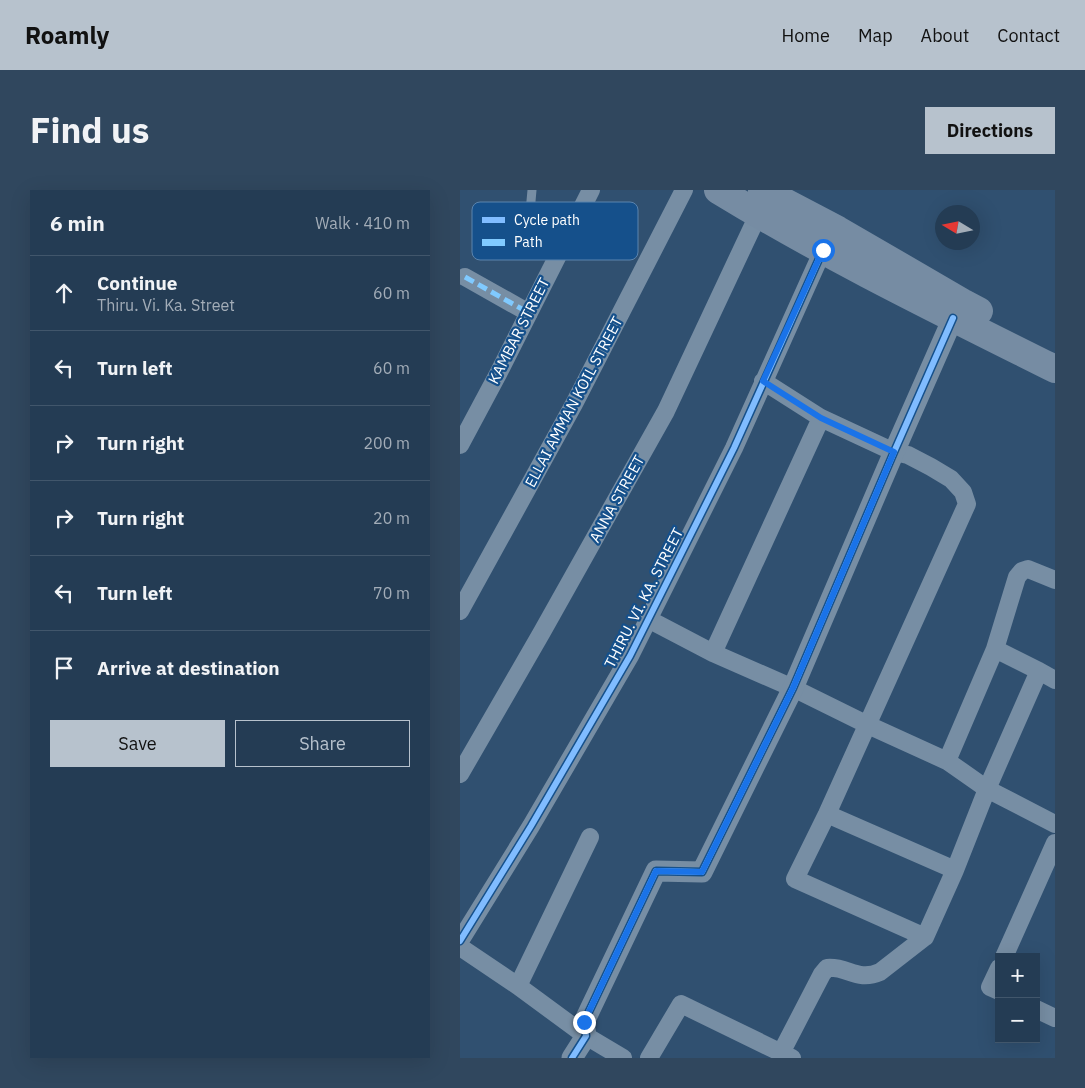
<!DOCTYPE html>
<html lang="en">
<head>
<meta charset="utf-8">
<style>
  body { margin:0; font-family:"IBM Plex Sans",sans-serif; background:#30475e; color:#f1f3f6 }
  .controls { position:absolute; right:15px; bottom:15px; display:grid; overflow:hidden; border-radius:0px; box-shadow:0 5px 20px #0002 }
  .controls button { width:45px; height:45px; display:grid; place-items:center; padding:0; border:0; border-bottom:1px solid #41566b; background:#243c54; color:#f1f3f6; font:25px sans-serif }
  .compass { position:absolute; left:475px; top:15px; width:45px; height:45px; border-radius:50%; background:#243c54; box-shadow:0 5px 20px #0002; rotate:280deg }
  .stop { position:absolute; width:15px; height:15px; margin:-11px; border:4px solid #1a73e8; border-radius:50%; background:#fff }
  .stop.end { background:#1a73e8; border-color:#fff; box-shadow:0 1px 5px #0008 }
  .list { margin:0; padding:0; list-style:none }
  h2 { display:flex; justify-content:space-between; align-items:center; height:65px; margin:0; padding:0 20px; font-size:21px }
  h2 small { font-size:16px; font-weight:400; color:#a3adb8 }
  .list li { display:grid; grid-template-columns:32px 1fr auto; gap:15px; align-items:center; box-sizing:border-box; height:75px; padding:0 20px; border-top:1px solid #41566b }
  .list b { display:block; font-size:19px; white-space:nowrap }
  .list p { margin:0; font-size:16px; white-space:nowrap; color:#a3adb8 }
  .list em { font-size:16px; font-style:normal; color:#a3adb8 }
  .actions { display:flex; gap:10px; padding:15px 20px }
  .actions a { flex:1; padding:11px 0; border:1px solid #b7c2cd; border-radius:0px; text-align:center; font-size:18px; color:#b7c2cd }
  .actions .main { background:#b7c2cd; color:#111 }
  .icon { flex:none; width:28px; height:28px; fill:none; stroke:currentColor; stroke-width:2; stroke-linecap:round; stroke-linejoin:round }
  .map { position:relative; flex:none; width:595px; height:868px; overflow:hidden; border-radius:0px }
  header { display:flex; align-items:center; gap:30px; box-sizing:border-box; height:70px; padding:0 25px; background:#b7c2cd; color:#111 }
  header strong { font-size:24px }
  nav { display:flex; gap:28px; margin-inline-start:auto; font-size:18px }
  .intro { display:flex; align-items:center; justify-content:space-between; box-sizing:border-box; height:120px; padding:0 30px }
  h1 { margin:0; font-size:35px }
  .button { padding:12px 22px; border-radius:0px; background:#b7c2cd; color:#111; font-size:18px; font-weight:700 }
  main { display:flex; gap:30px; padding:0 30px }
  aside { flex:1; background:#243c54; border-radius:0px; box-shadow:0 5px 20px #0002 }
  .map>svg:first-child { display:block }
  .lines { fill:none; stroke-linecap:round; stroke-linejoin:round }
  .service { stroke:#778ea4; stroke-width:9 }
  .minor { stroke:#778ea4; stroke-width:18 }
  .tertiary { stroke:#778ea4; stroke-width:21 }
  .primary { stroke:#768ca3; stroke-width:28 }
  .quiet { stroke:#80caff; stroke-width:5; stroke-dasharray:10 5; stroke-linecap:butt }
  .cycleway-casing { stroke:#15508b; stroke-width:9 }
  .cycleway { stroke:#80bcff; stroke-width:6 }
  .route { stroke:#1a73e8; stroke-width:6 }
  .labels { text-anchor:middle; stroke-width:4.5; stroke-linejoin:round; paint-order:stroke }
  .street-label { font-size:15px; fill:#fff; stroke:#15508b }
  .key { fill:#15508b; stroke:#5b84ae; stroke-width:1 }
  .key-label { font-size:14px; fill:#fff }
</style>
</head>
<body>
<header>
<strong>Roamly</strong>
<nav><a>Home</a><a>Map</a><a>About</a><a>Contact</a></nav>
</header>
<div class="intro"><h1>Find us</h1><a class="button">Directions</a></div>
<main>
<aside>
<h2>6 min<small>Walk · 410 m</small></h2>
<ul class="list">
<li><svg class="icon" aria-label="ahead" viewBox="0 0 24 24"><path d="M12 20V5M6 11l6-6 6 6"/></svg><div><b>Continue</b><p>Thiru. Vi. Ka. Street</p></div><em>60 m</em></li>
<li><svg class="icon" aria-label="left" viewBox="0 0 24 24"><path d="M17 20v-9H6M10 6l-5 5 5 5"/></svg><div><b>Turn left</b></div><em>60 m</em></li>
<li><svg class="icon" aria-label="right" viewBox="0 0 24 24"><path d="M7 20v-9h11M14 6l5 5-5 5"/></svg><div><b>Turn right</b></div><em>200 m</em></li>
<li><svg class="icon" aria-label="right" viewBox="0 0 24 24"><path d="M7 20v-9h11M14 6l5 5-5 5"/></svg><div><b>Turn right</b></div><em>20 m</em></li>
<li><svg class="icon" aria-label="left" viewBox="0 0 24 24"><path d="M17 20v-9H6M10 6l-5 5 5 5"/></svg><div><b>Turn left</b></div><em>70 m</em></li>
<li><svg class="icon" aria-label="arrive" viewBox="0 0 24 24"><path d="M6 21V4h12l-3 4 3 4H6"/></svg><div><b>Arrive at destination</b></div></li>
</ul>
<div class="actions"><a class="main">Save</a><a>Share</a></div>
</aside>
<div class="map">
<svg width="595" height="868" viewBox="0 0 595 868">
  <rect width="100%" height="100%" fill="#305070"/>
  <g class="lines">
    <!-- service -->
    <path class="service" d="M70,22l2,-22"/>
    <!-- minor -->
    <path class="minor" d="M5,87l64,36
      M303,191l58,37 73,34 14,3 23,12 20,12 12,13 4,12 -140,310 -32,65 130,58
      M0,255l38,-71 93,-184
      M0,421l114,-207 110,-214
      M188,429l65,34 80,35 75,37 79,36 40,28 68,35
      M253,463l108,-235
      M579,481l16,9
      M487,571l48,-112
      M0,584l82,-142 124,-221 92,-196
      M367,624l128,56
      M0,751l71,-115 99,-170 104,-208 89,-198
      M0,757l58,39 68,50 37,22
      M544,767l51,-114
      M539,778l-9,19 9,4
      M58,796l72,-149
      M576,819l19,9
      M321,863l41,-79 5,-6c21,-2 30,14 53,4l45,-35 30,-67 32,-81 52,-118 -44,-22 22,-72 5,-6 6,-2 27,11
      M189,868l32,-54 111,54"/>
    <!-- tertiary -->
    <path class="tertiary" d="M112,868l14,-22 -2,-14 72,-151 46,1 91,-184 101,-236 59,-134"/>
    <!-- primary -->
    <path class="primary" d="M258,0c108,66 223,122 337,179
      M302,0l76,40 124,72 17,9"/>
    <!-- quiet -->
    <path class="quiet" d="M5,87l64,36"/>
    <!-- cycleway casing -->
    <g class="cycleway-casing">
      <path id="cycleway" d="M0,751l71,-115 99,-170 104,-208 89,-198
        M112,868l14,-22 -2,-14 72,-151 46,1 91,-184 101,-236 59,-134"/>
    </g>
    <!-- cycleway -->
    <use href="#cycleway" class="cycleway"/>
  </g>
  <g class="lines">
    <!-- route -->
    <path class="route" d="M124,832l72,-151 46,1 91,-184 101,-236 -73,-34 -58,-37 60,-131"/>
  </g>
  <g class="labels">
    <!-- street labels -->
    <g class="street-label">
      <text transform="translate(59 141) rotate(-63)" y="5">KAMBAR STREET</text>
      <text transform="translate(114 212) rotate(-62)" y="5">ELLAI AMMAN KOIL STREET</text>
      <text transform="translate(157 309) rotate(-61)" y="5">ANNA STREET</text>
      <text transform="translate(184 408) rotate(-63)" y="5">THIRU. VI. KA. STREET</text>
    </g>
  </g>
  <!-- legend -->
  <rect x="12" y="12" width="166" height="58" rx="8" class="key"/>
  <rect x="22" y="27" width="23" height="6" fill="#80bcff"/>
  <rect x="22" y="49" width="23" height="7" fill="#80caff"/>
  <g class="key-label">
    <text x="54" y="35">Cycle path</text>
    <text x="54" y="57">Path</text>
  </g>
</svg>
<div class="controls">
<button>+</button>
<button>−</button>
</div>
<svg class="compass" viewBox="-18 -18 36 36"><path d="M0-13l5 13h-10z" fill="#e53935"/><path d="M0 13l5-13h-10z" fill="#a3adb8"/></svg>
<div class="stop" style="left:363px;top:60px"></div>
<div class="stop end" style="left:124px;top:832px"></div>
</div>
</main>
</body>
</html>
